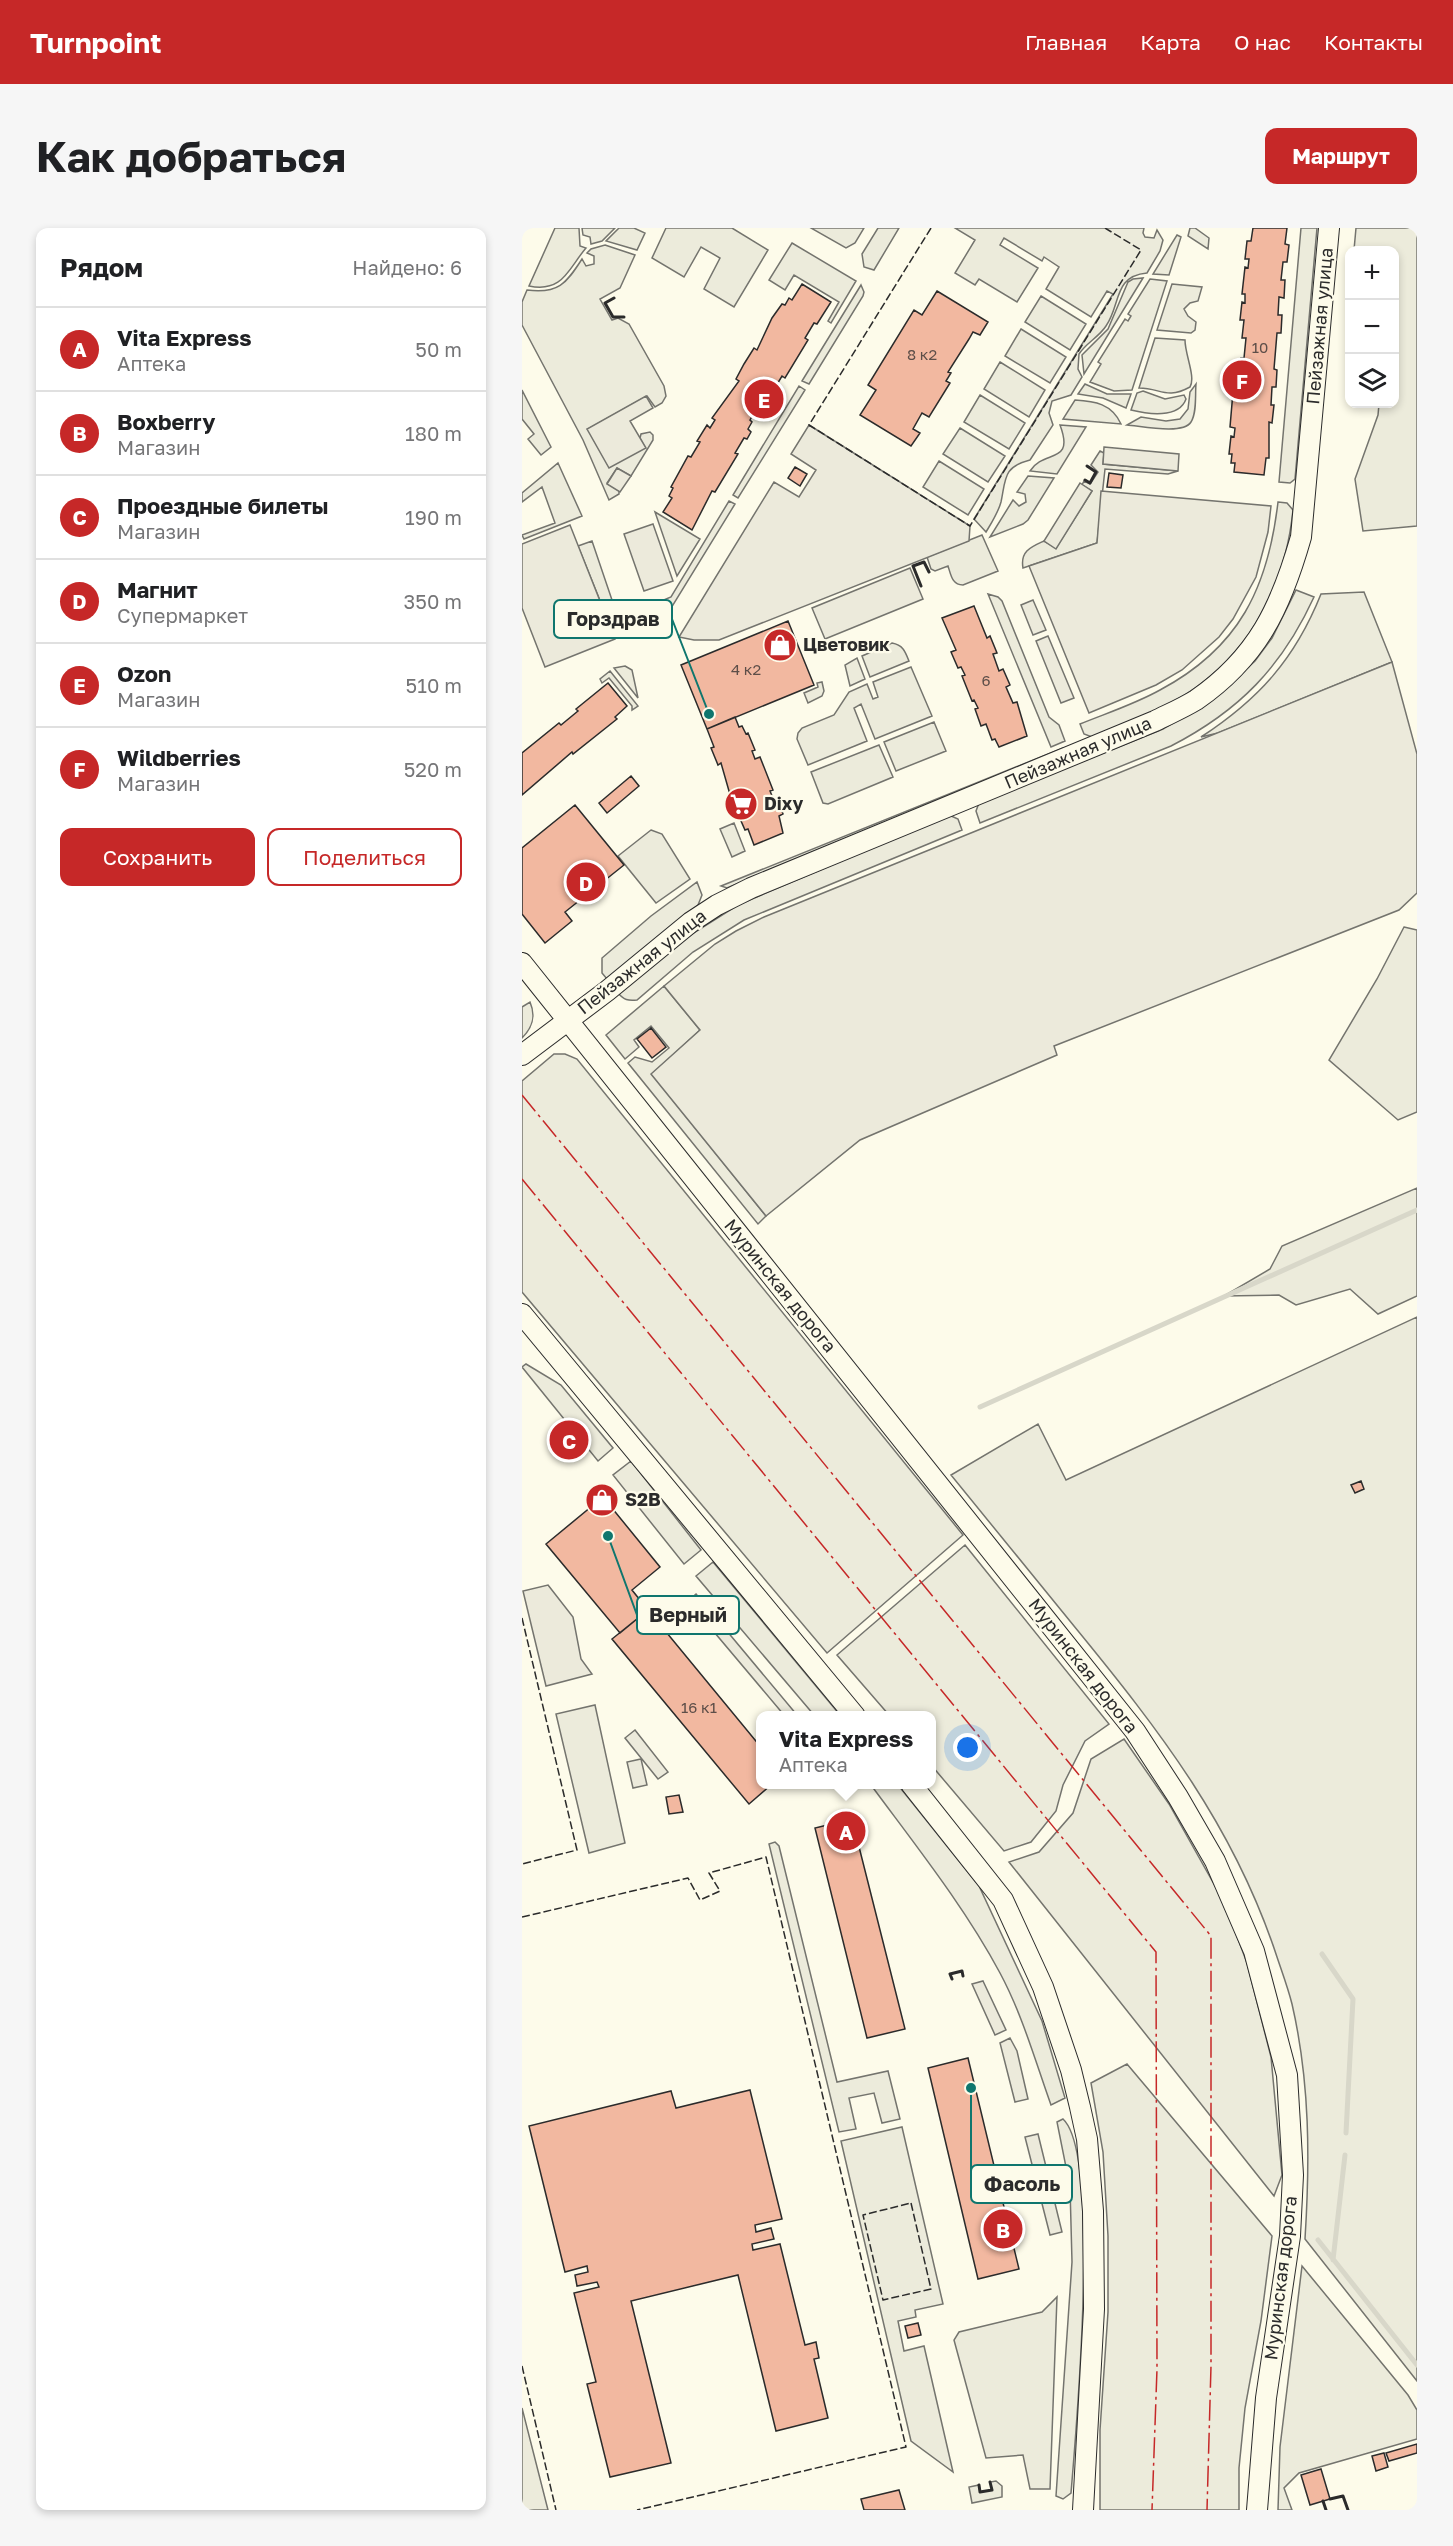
<!DOCTYPE html>
<html lang="ru">
<head>
<meta charset="utf-8">
<style>
  body { margin:0; font-family:"Golos Text",sans-serif; background:#f6f6f6; color:#202124 }
  .controls { position:absolute; right:18px; top:18px; display:grid; overflow:hidden; border-radius:12px; box-shadow:0 3px 9px #0003 }
  .controls button { width:54px; height:54px; display:grid; place-items:center; padding:0; border:0; border-bottom:2px solid #e0e0e0; background:#fff; color:#202124; font:30px sans-serif }
  .you { position:absolute; left:446px; top:1520px; width:21px; height:21px; margin:-15px; border:4px solid #fff; border-radius:50%; background:#1a73e8; box-shadow:0 0 0 9px #1a73e833 }
  .badge { display:grid; place-items:center; width:39px; height:39px; border-radius:50%; background:#c62828; color:#fff; font-size:20px; font-weight:700 }
  .pin { position:absolute; translate:-50% -50%; border:3px solid #fff; box-shadow:0 2px 6px #0006 }
  .popup { position:absolute; left:234px; top:1483px; width:180px; height:78px; box-sizing:border-box; display:grid; place-content:center; border-radius:12px; background:#fff; filter:drop-shadow(0 2px 4px #0005); font-size:20px; white-space:nowrap; color:#757577 }
  .popup b { font-size:22px; color:#202124 }
  .popup::after { content:''; position:absolute; left:50%; top:100%; margin-left:-12px; border:12px solid transparent; border-top-color:#fff }
  .list { margin:0; padding:0; list-style:none }
  h2 { display:flex; justify-content:space-between; align-items:center; height:78px; margin:0; padding:0 24px; font-size:26px }
  h2 small { font-size:20px; font-weight:400; color:#757577 }
  .list li { display:grid; grid-template-columns:39px 1fr auto; gap:18px; align-items:center; box-sizing:border-box; height:84px; padding:0 24px; border-top:2px solid #e0e0e0 }
  .list b { display:block; font-size:22px; white-space:nowrap }
  .list p { margin:0; font-size:20px; white-space:nowrap; color:#757577 }
  .list em { font-size:20px; font-style:normal; color:#757577 }
  .actions { display:flex; gap:12px; padding:18px 24px }
  .actions a { flex:1; padding:14px 0; border:2px solid #c62828; border-radius:12px; text-align:center; font-size:21px; color:#c62828 }
  .actions .main { background:#c62828; color:#fff }
  .icon { flex:none; width:33px; height:33px; fill:none; stroke:currentColor; stroke-width:2; stroke-linecap:round; stroke-linejoin:round }
  .map { position:relative; flex:none; width:895px; height:2282px; overflow:hidden; border-radius:12px }
  header { display:flex; align-items:center; gap:36px; box-sizing:border-box; height:84px; padding:0 30px; background:#c62828; color:#fff }
  header strong { font-size:28px }
  nav { display:flex; gap:33px; margin-inline-start:auto; font-size:21px }
  .intro { display:flex; align-items:center; justify-content:space-between; box-sizing:border-box; height:144px; padding:0 36px }
  h1 { margin:0; font-size:42px }
  .button { padding:15px 27px; border-radius:12px; background:#c62828; color:#fff; font-size:21px; font-weight:700 }
  main { display:flex; gap:36px; padding:0 36px }
  aside { flex:1; background:#fff; border-radius:12px; box-shadow:0 3px 9px #0003 }
  .map>svg:first-child { display:block }
  .green { fill:#ecebdb; stroke:#74746e; stroke-width:1.5 }
  .parking { fill:#eceadb; stroke:#74746e; stroke-width:1.5 }
  .lines { fill:none; stroke-linecap:round; stroke-linejoin:round }
  .stream { stroke:#d8d7c9; stroke-width:5 }
  .building { fill:#f2b8a0; stroke:#2b2b2b; stroke-width:1.5 }
  .minor-casing { stroke:#2b2b2b; stroke-width:22 }
  .minor { stroke:#fdfbea; stroke-width:20 }
  .fence { stroke:#2b2b2b; stroke-width:1.5; stroke-dasharray:8 3; stroke-linecap:butt }
  .wall { stroke:#2b2b2b; stroke-width:3 }
  .power { stroke:#c62828; stroke-width:1.5; stroke-dasharray:21 4.5 3 4.5; stroke-linecap:butt }
  .labels { text-anchor:middle; stroke-width:4.5; stroke-linejoin:round; paint-order:stroke }
  .number-label { font-size:15px; fill:#5d4e48 }
  .street-label { font-size:18px; fill:#2b2b2b; stroke:#fdfbea }
  .poi-label { font-size:18px; font-weight:bold; fill:#2b2b2b; stroke:#fdfbea; text-anchor:start }
  .leader { fill:none; stroke:#0f766e; stroke-width:2 }
  .callout-dot { fill:#0f766e; stroke:#fdfbea; stroke-width:2 }
  .callout { fill:#fdfbea; stroke:#0f766e; stroke-width:2 }
  .callout-label { font-size:20px; text-anchor:middle; font-weight:bold; fill:#2b2b2b }
</style>
</head>
<body>
<header>
<strong>Turnpoint</strong>
<nav><a>Главная</a><a>Карта</a><a>О нас</a><a>Контакты</a></nav>
</header>
<div class="intro"><h1>Как добраться</h1><a class="button">Маршрут</a></div>
<main>
<aside>
<h2>Рядом<small>Найдено: 6</small></h2>
<ul class="list">
<li><span class="badge">A</span><div><b>Vita Express</b><p>Аптека</p></div><em>50 m</em></li>
<li><span class="badge">B</span><div><b>Boxberry</b><p>Магазин</p></div><em>180 m</em></li>
<li><span class="badge">C</span><div><b>Проездные билеты</b><p>Магазин</p></div><em>190 m</em></li>
<li><span class="badge">D</span><div><b>Магнит</b><p>Супермаркет</p></div><em>350 m</em></li>
<li><span class="badge">E</span><div><b>Ozon</b><p>Магазин</p></div><em>510 m</em></li>
<li><span class="badge">F</span><div><b>Wildberries</b><p>Магазин</p></div><em>520 m</em></li>
</ul>
<div class="actions"><a class="main">Сохранить</a><a>Поделиться</a></div>
</aside>
<div class="map">
<svg width="895" height="2282" viewBox="0 0 895 2282">
  <rect width="100%" height="100%" fill="#fdfbea"/>
  <!-- green -->
  <path class="green" d="M33,0h24l1,18 6,2c-18,21 -23,45 -57,38z
    M60,0h33l-13,13 -11,3 -1,-7 -7,-2z
    M97,0h15l11,5 -8,17 -31,-9z
    M144,0h66l36,22 -34,57 -30,-18 16,-31 -19,-11 -17,30 -32,-19z
    M289,0h53l-9,15 -9,5z
    M356,0h21l-25,42 -10,-3 -2,-13z
    M433,0h189l-1,5 2,4 9,1 3,-8 6,10 -3,11 -13,22c-34,3 -26,32 -41,53 -7,11 -20,17 -27,28l-1,15 4,8 -11,18 -19,6 -3,12 4,12 -23,35c-27,7 -24,18 -29,42 -3,11 -9,20 -15,30l-12,-13 139,-225 -6,-3 -16,26 -45,-28 13,-22 -15,-10 -2,4 -38,-23 -4,7 38,23 -21,34 -38,-23 -4,6 -20,-12 20,-33z
    M668,0h5l14,10 -1,11 -20,-13z
    M779,0h16l-22,251 -5,4 -11,-1z
    M834,0h61v298l-54,5 -8,-52 23,-64 1,-11h15v-154h-40z
    M655,7l4,2 -12,38 -16,-1z
    M270,15l64,38 -25,42 -3,-2 11,-19 -45,-27 -9,15 -16,-10z
    M83,17l30,10 -15,33 -20,11 12,21 6,-2 11,6 35,62 2,10 -4,7 -7,4 -8,-11 -59,33 57,19 -5,-10 1,-4 9,-2 3,3v5l-22,36 -14,-8 -10,15 12,8v3l-10,6 -26,-60 -61,-115v-23l5,-12c31,4 39,-6 55,-31l4,7 8,-2v-8l-7,-3 4,-4z
    M621,50l-59,96 -2,-19 26,-26 20,-47 5,-3z
    M628,51l17,2 -35,109 -18,1 -24,-9 11,-18 -3,-2 27,-43 3,2 3,-5 -3,-2z
    M650,56l30,3 -4,14 -8,2 -6,6 4,7 8,6 -1,8 -4,3 -34,-3z
    M339,57l3,7 -1,4 -54,88 -7,-3z
    M519,68l45,28 -16,26 -45,-28z
    M499,101l45,28 -16,26 -45,-27z
    M633,110l30,2c0,15 11,37 5,47 -24,13 -29,1 -51,1z
    M478,134l45,28 -16,27 -45,-28z
    M563,156l22,10h24l-5,14 -23,-10 -25,-4z
    M674,156c-1,11 1,29 -5,38 -8,13 -50,4 -64,3l14,-8 25,4 14,-2 8,-10 2,-17z
    M277,158l6,4 -67,108 -5,-3z
    M0,162l29,57 -10,8 -13,-16 6,-5 -12,-15z
    M621,163l22,8 19,-4 2,4c-7,20 -39,15 -55,11l6,-17z
    M458,167l45,28 -16,26 -45,-27z
    M553,172c20,1 37,4 46,24l-58,-5z
    M538,197l26,2 -29,47 -27,-3c14,-22 45,-6 30,-46z
    M438,200l45,28 -17,26 -45,-28z
    M578,223l4,2 -1,11 75,7 -10,3 -63,-5 -8,74 -74,25c-3,-17 8,-21 21,-27l12,7 36,-57 -10,-6 2,-4 6,3 8,-12 -7,-7z
    M417,233l45,28 -16,26 -45,-28z
    M36,235l24,53 -58,23 -2,-4 33,-12 -13,-36 -20,15v-9z
    M506,248l26,2 -26,42 -5,4 -33,13 23,-37 6,6 7,-4 -1,-8 -8,-2z
    M207,273l6,3 -70,114 -13,6 -5,-17 24,-10z
    M756,274l9,1 6,7c-7,70 -39,137 -98,178 -31,22 -69,34 -103,49l-8,-3 -4,-10c27,-11 55,-20 80,-34 79,-42 108,-102 118,-188z
    M133,284l45,27 -23,37z
    M460,307l16,36 -35,14c-11,0 -12,-10 -15,-19l-13,5 -4,-2 -4,-12z
    M70,313l20,59 -11,3 -23,-57z
    M774,362l18,7c-32,70 -75,114 -143,149l-191,77 -4,-12 3,-8 184,-74 52,-31 40,-37 17,-23z
    M842,364l28,70 -174,71 -17,4c58,-38 94,-78 120,-143z
    M466,366l10,3 4,4 47,116 10,8 6,16 -14,6z
    M370,415c11,2 13,8 17,18l-39,16 -8,-21z
    M335,430l8,21 -15,7 -5,-21z
    M103,438l7,4 6,28 -24,-30z
    M389,439l21,49 -57,23 -14,-35 -7,4 13,33 -59,24 -11,-26 1,-6 4,-5 32,-13 15,-23 18,-8 6,15 5,-2 -5,-15z
    M88,443l28,35 -6,4v-4l-23,-28 -7,5 -2,-4z
    M300,454l2,9 -2,5 -14,7 -4,-10 14,-6 -1,-4z
    M412,494l12,29 -50,20 -12,-29z
    M357,517l14,32 -65,27 -5,-1 -12,-31z
    M541,520l-336,140 -6,-2z
    M427,587l9,4 4,11 -218,90 -51,32 -56,48c-9,1 -13,0 -19,-7l66,-54 54,-34z
    M212,595l11,28 -13,6 -12,-28z
    M129,602l11,4 28,45 -34,24 -38,-47z
    M175,654l5,13 -4,10 -91,74 -5,-6v-15l49,-42z
    M882,699l13,3v182l-19,8 -69,-60 48,-81z
    M142,758l36,44 -48,44 114,142 -8,8 -130,-161 7,-6 17,5 17,-14 -18,-22 -17,14 5,7 -14,12 -19,-24z
    M8,774c6,14 3,25 -8,36v-31z
    M32,826h11l12,5 386,476 -136,118 -305,-361v-211z
    M895,960v108l-39,18 -28,-25 -54,16 -17,-10 -55,1 46,-27 12,-23z
    M895,1089v1064l-112,-142c5,-79 5,-157 -13,-235 -4,-16 -10,-32 -15,-47 -43,-131 -117,-226 -203,-331 -41,-50 -82,-101 -123,-151l87,-51 28,56z
    M4,1136l35,21 52,63 -15,13 -76,-94z
    M109,1233l70,89 -17,14 -71,-89z
    M443,1317l144,179 -24,17 -22,44 -7,26 -25,31 -27,9 -72,-85v-50l-43,-1 -52,-60z
    M191,1334l127,153h-26l-118,-139z
    M73,1477l30,138 -36,10 -33,-139z
    M602,1511l45,65 55,98 23,61 24,94 11,118 -8,21 -265,-334 30,-10 34,-39 18,-54z
    M349,1557h27l81,101 63,135 23,77 -14,7c-16,-45 -29,-91 -51,-132 -36,-67 -84,-127 -129,-188z
    M253,1614l4,4 58,236 51,-11 12,48 -18,4 -8,-30 -25,5 7,31 -17,3 -70,-288z
    M605,1836l145,172 -11,85 -16,87 -6,60v42h-139v-80l8,-118v-76l-5,-84 -12,-69z
    M541,1891c38,35 13,314 8,374l-8,6 -7,-3 16,-234 -2,-75 -13,-65z
    M380,1899l41,177 -28,6 1,7 -18,4 6,30 20,-5 29,126 -42,-31 -70,-300z
    M780,2038l106,129 9,15v29l-118,34 -15,15 8,22h-14l2,-63z
    M535,2069l-7,192h-20l-7,-34 -37,3 -32,-118 5,-8 83,-20z
    M0,2180l26,102h-26z
    M474,2253l6,5v11l-30,6 -3,-16 10,-2 1,7 12,-2 -2,-8z"/>
  <!-- parking -->
  <path class="parking" d="M124,168l7,12 -23,13 16,27 -37,20 -22,-39z
    M287,197l161,101 -1,15 -250,99h-25l-15,-3 95,-155 25,15 17,-27 -25,-16z
    M582,219l75,7 -1,17 -75,-7z
    M95,240l14,8 -11,16 -13,-8z
    M558,255l12,8 -36,58 -12,-8z
    M579,263l170,15 -3,26 -12,45 -23,42 -14,18 -37,33 -26,15 -67,28 -60,-147 68,-23z
    M131,296l20,57 -29,10 -20,-57z
    M48,297l45,114 -70,28 -23,-59v-64z
    M388,340l13,31 -98,40 -13,-31z
    M511,372l13,30 -13,5 -12,-30z
    M526,408l26,62 -13,5 -25,-62z
    M870,434l25,92v139l-18,17 -345,136 3,9 -197,85 -94,76 -115,-142 49,-44 -36,-44 51,-42 21,-13 28,-14z
    M26,1357l25,32 8,42 11,15 -46,12 -23,-95z
    M174,1366l101,121h-13l-96,-114z
    M113,1502l33,42 -10,7 -33,-41z
    M119,1531l6,26 -14,3 -6,-26z
    M461,1753l23,49 -11,5 -23,-51z
    M488,1810l7,13 11,48 -13,3 -15,-59z
    M516,1906l24,98 -12,3 -25,-98z"/>
  <g class="lines">
    <!-- stream -->
    <path class="stream" d="M458,1179l437,-197
      M800,1726l31,45 -7,134
      M796,2012l99,125
      M811,2032l12,-105"/>
  </g>
  <!-- building -->
  <path class="building" d="M731,0h34l-2,16 4,1 -2,17h-4l-2,18h4l-1,18 -5,-1 -1,18h4l-1,18h-4l-3,36 3,1 -1,17h-4l-1,18h3l-2,18 -3,-1v36h-3l-2,17 -30,-3 1,-9h-4l1,-9h-3l2,-18 3,1 1,-9 -5,-1 3,-35h4l1,-13v-4l-3,-1 1,-8h4l1,-8h3l2,-20h-4l2,-18h-4l2,-18 3,1v-9h-3l3,-27 3,1 1,-9h-4l2,-18h4z
    M280,56l29,18 -14,22 -3,-1 -9,15 3,2 -23,38 -3,-2 -9,15 2,2 -4,7 -4,-2 -5,8 -3,-2 -9,16 2,2 -4,7 3,3 -4,7 -3,-1 -9,15 3,1 -23,38 -3,-1 -20,39 -29,-18 9,-14 -3,-2 4,-8 -2,-1 17,-31 3,1 9,-15 -3,-1 10,-16 3,3 5,-8 -3,-2 27,-37 -3,-2 8,-15 10,-16 3,2 15,-32 10,-14 3,1 4,-7 3,2z
    M415,63l51,31 -8,13 -7,-3 -4,7 -21,33 3,1 -5,8 4,2 -21,34 -7,-4 -9,16 7,4 -9,13 -51,-31 16,-25 -8,-5 46,-75 8,5z
    M273,239l12,7 -7,12 -12,-8z
    M587,245l14,2 -2,13 -14,-1z
    M452,378l13,32 3,-2 7,17 -4,1 6,17 4,-2 7,16 -4,2 7,16 4,-1 10,34 -28,11 -4,-8 -3,1 -6,-16 -5,2 -6,-17 3,-1 -4,-8 -2,1 -10,-25 3,-1 -4,-8 -3,1 -7,-16 5,-2 -14,-32z
    M266,393l26,64 -107,44 -26,-64z
    M86,455l19,23 -12,11 2,2 -44,35 -1,-2 -50,43v-42l37,-30 2,2 17,-14 -2,-2z
    M213,489l4,10 3,-1 4,8 2,-1 7,17 -3,1 3,8 5,-2 13,33 -3,1 7,17 3,-2 3,8 -4,2 4,17 -29,12 -6,-16 -3,1 -7,-16 3,-2 -7,-16 -3,2 -10,-35 -3,2 -7,-17 3,-1 -7,-18z
    M109,548l8,10 -32,27 -8,-10z
    M53,577l49,60 -59,47 7,9 -27,22 -23,-29v-66z
    M129,800l15,19 -14,11 -15,-19z
    M839,1253l3,8 -9,4 -4,-8z
    M81,1269l57,70 -28,23 16,20 -28,23 -74,-89z
    M126,1382l112,136v38h12l-23,20 -137,-165z
    M157,1567l4,17 -14,2 -3,-17z
    M330,1591l53,210 -38,9 -52,-210z
    M446,1830l51,211 -41,10 -50,-211z
    M228,1862l32,129 -27,6 1,7 15,-4 3,11 -22,5 1,6 27,-6 25,101 11,-3 3,16 -5,1 14,59 -52,13 -38,-156 -107,26 40,162 -61,14 -23,-93 9,-2 -22,-89 25,-6 -2,-5 -20,4 -2,-11 13,-3 -1,-6 -22,6 -36,-146 142,-35 5,17z
    M396,2095l3,12 -13,3 -3,-12z
    M895,2216v9l-28,8 -3,-8z
    M862,2225l4,14 -12,4 -4,-15z
    M799,2241l9,30 -20,6 -9,-30z
    M377,2262l6,20h-41l-3,-11z"/>
  <g class="lines">
    <!-- minor casing -->
    <g class="minor-casing">
      <path id="minor" d="M0,735l613,768 43,66 37,64 39,90 33,124 6,100 -3,61 -24,162 -9,112
        M0,827l85,-64 84,-69 26,-17 34,-17 404,-167c14,-7 28,-13 41,-21 62,-43 85,-93 105,-163l28,-309
        M0,1086l333,402
        M389,1556l92,116 40,87 28,83 9,37 7,32 6,72 1,98 -11,201"/>
    </g>
    <!-- minor -->
    <use href="#minor" class="minor"/>
    <!-- fence -->
    <path class="fence" d="M409,0l-122,197 161,101 171,-276 -36,-22
      M0,1390l55,232 -55,14
      M0,1689l166,-39 12,22 20,-9 -11,-18 57,-16 140,590 -269,63
      M389,1975l20,86 -48,11 -20,-85z
      M0,2138l34,144"/>
    <!-- wall -->
    <path class="wall" d="M92,70l-9,5 8,14h11
      M563,252l5,3 6,-11 -9,-6
      M399,358l-8,-20 11,-4 5,10
      M430,1751l-2,-5 12,-3 1,5
      M457,2257l1,7 12,-2 -2,-8
      M808,2271l13,-3 5,14
      M801,2273l3,9"/>
    <!-- power -->
    <path class="power" d="M0,867l689,841v430l-4,144
      M0,951l634,773 1,417 -5,141"/>
  </g>
  <!-- icons -->
  <defs>
    <g id="shop-disc" transform="scale(1.725)"><circle r="9.5" fill="#c62828" stroke="#fdfbea"/><path d="M-5-2.5h2.3a2.7 3.5 0 0 1 5.4 0H5L5.5 6h-11ZM-1.5-2.5h3a1.5 2.3 0 0 0-3 0Z" fill="#fff"/></g>
    <g id="supermarket-disc" transform="scale(1.725)"><circle r="9.5" fill="#c62828" stroke="#fdfbea"/><path d="M-6-5.5h2.5l.6 2H6L4.5 2H-2.5L-4.4-4H-6ZM-1.5 3.2a1.3 1.3 0 1 0 .1 0ZM3 3.2a1.3 1.3 0 1 0 .1 0Z" fill="#fff"/></g>
  </defs>
  <g fill-rule="evenodd">
    <use href="#shop-disc" x="258" y="417"/>
    <use href="#supermarket-disc" x="219" y="576"/>
    <use href="#shop-disc" x="80" y="1272"/>
  </g>
  <g class="labels">
    <!-- number labels -->
    <g class="number-label">
      <text x="738" y="125">10</text>
      <text x="400" y="132">8 к2</text>
      <text x="224" y="447">4 к2</text>
      <text x="464" y="458">6</text>
      <text x="177" y="1485">16 к1</text>
    </g>
    <!-- street labels -->
    <g class="street-label">
      <text transform="translate(798 98) rotate(-85)" y="6">Пейзажная улица</text>
      <text transform="translate(556 525) rotate(-23)" y="6">Пейзажная улица</text>
      <text transform="translate(120 734) rotate(-38)" y="6">Пейзажная улица</text>
      <text transform="translate(258 1058) rotate(51)" y="6">Муринская дорога</text>
      <text transform="translate(561 1438) rotate(52)" y="6">Муринская дорога</text>
      <text transform="translate(759 2050) rotate(-83)" y="6">Муринская дорога</text>
    </g>
    <!-- poi labels -->
    <g class="poi-label">
      <text x="281" y="423">Цветовик</text>
      <text x="242" y="582">Dixy</text>
      <text x="103" y="1278">S2B</text>
    </g>
  </g>
  <!-- callouts -->
  <path class="leader" d="M187 486L150 391M86 1308L115 1387M449 1860L449 1956"/>
  <g class="callout-dot">
    <circle cx="187" cy="486" r="6"/>
    <circle cx="86" cy="1308" r="6"/>
    <circle cx="449" cy="1860" r="6"/>
  </g>
  <g class="callout">
    <rect x="32" y="372" width="118" height="38" rx="6"/>
    <rect x="115" y="1368" width="102" height="38" rx="6"/>
    <rect x="449" y="1937" width="101" height="38" rx="6"/>
  </g>
  <g class="callout-label">
    <text x="91" y="398">Горздрав</text>
    <text x="166" y="1394">Верный</text>
    <text x="500" y="1963">Фасоль</text>
  </g>
</svg>
<div class="controls">
<button>+</button>
<button>−</button>
<button><svg class="icon" aria-label="layers" viewBox="0 0 24 24"><path d="M12 4l9 5-9 5-9-5zM3 14l9 5 9-5"/></svg></button>
</div>
<div class="you"></div>
<div class="pin badge" style="left:324px;top:1603px">A</div>
<div class="popup"><b>Vita Express</b>Аптека</div>
<div class="pin badge" style="left:481px;top:2001px">B</div>
<div class="pin badge" style="left:47px;top:1212px">C</div>
<div class="pin badge" style="left:64px;top:654px">D</div>
<div class="pin badge" style="left:242px;top:171px">E</div>
<div class="pin badge" style="left:720px;top:152px">F</div>
</div>
</main>
</body>
</html>
